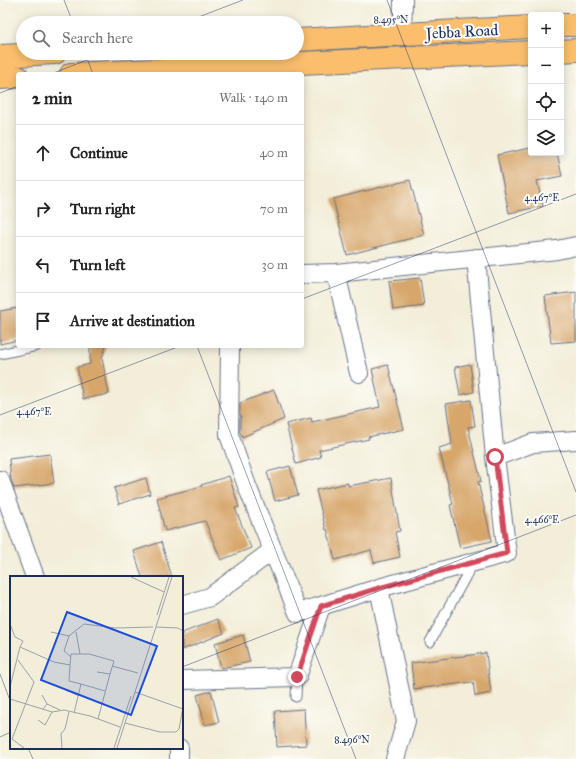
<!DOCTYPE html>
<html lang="en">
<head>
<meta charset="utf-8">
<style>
  body { margin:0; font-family:"IM FELL Great Primer",serif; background:#f6f6f6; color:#222 }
  .controls { position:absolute; right:12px; top:12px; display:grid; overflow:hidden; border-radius:4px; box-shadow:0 2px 10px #0003 }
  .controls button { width:36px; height:36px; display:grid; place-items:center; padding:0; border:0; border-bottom:1px solid #e0e0e0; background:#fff; color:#222; font:20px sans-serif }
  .stop { position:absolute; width:12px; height:12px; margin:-9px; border:3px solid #d1495b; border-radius:50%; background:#fff }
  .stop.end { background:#d1495b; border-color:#fff; box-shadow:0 1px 4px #0008 }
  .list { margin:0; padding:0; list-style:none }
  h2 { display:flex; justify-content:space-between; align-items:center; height:52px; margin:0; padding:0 16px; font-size:17px }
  h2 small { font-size:13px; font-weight:400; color:#767676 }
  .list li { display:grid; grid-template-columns:26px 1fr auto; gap:12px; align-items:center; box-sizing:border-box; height:56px; padding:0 16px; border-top:1px solid #e0e0e0 }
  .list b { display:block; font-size:15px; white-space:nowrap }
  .list em { font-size:13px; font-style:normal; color:#767676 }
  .icon { flex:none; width:22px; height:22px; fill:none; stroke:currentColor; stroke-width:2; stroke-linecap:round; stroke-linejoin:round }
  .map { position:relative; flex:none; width:576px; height:759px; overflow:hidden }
  .search { position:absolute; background:#fff; box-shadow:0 2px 10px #0003; left:16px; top:16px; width:288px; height:44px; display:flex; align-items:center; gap:10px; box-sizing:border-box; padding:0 14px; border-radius:22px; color:#767676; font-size:15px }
  .panel { position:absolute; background:#fff; box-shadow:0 2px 10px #0003; left:16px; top:72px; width:288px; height:276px; border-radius:4px }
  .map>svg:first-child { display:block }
  .building { fill:#d7a66b }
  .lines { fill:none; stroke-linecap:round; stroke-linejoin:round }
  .lane-casing { stroke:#677289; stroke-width:11 }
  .street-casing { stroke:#677289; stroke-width:20 }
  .highway-casing { stroke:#677289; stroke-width:24 }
  .lane { stroke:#fff; stroke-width:9 }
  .street { stroke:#fff; stroke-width:18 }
  .highway { stroke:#fabe6d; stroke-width:22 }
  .route { stroke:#d1495b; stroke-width:5 }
  .ticks { fill:none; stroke:#1b2f5e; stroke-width:1; stroke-opacity:0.45 }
  .labels { text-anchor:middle; stroke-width:4; stroke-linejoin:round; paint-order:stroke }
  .street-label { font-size:16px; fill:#1b2f5e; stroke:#fdfcf7 }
  .inset-road { fill:none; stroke:#9da2a8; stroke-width:1 }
  .view { fill:#1d4ed8; fill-opacity:0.15; stroke:#1d4ed8; stroke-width:2 }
  .inset-edge { fill:none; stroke:#1b2f5e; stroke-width:2 }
  .ticks-label { font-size:10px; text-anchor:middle; fill:#1b2f5e; stroke:#fdfcf7; stroke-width:4; stroke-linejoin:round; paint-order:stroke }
</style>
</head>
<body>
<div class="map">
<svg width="576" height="759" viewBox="0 0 576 759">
  <rect width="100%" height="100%" fill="#fdfcf7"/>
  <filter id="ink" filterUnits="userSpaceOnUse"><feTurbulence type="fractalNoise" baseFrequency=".025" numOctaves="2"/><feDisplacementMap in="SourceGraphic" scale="8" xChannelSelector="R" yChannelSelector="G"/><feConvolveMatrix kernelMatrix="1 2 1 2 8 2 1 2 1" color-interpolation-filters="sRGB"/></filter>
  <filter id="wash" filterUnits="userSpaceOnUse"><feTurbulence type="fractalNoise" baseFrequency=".012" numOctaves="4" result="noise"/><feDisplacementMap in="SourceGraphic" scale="16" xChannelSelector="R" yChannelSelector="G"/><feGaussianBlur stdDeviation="0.9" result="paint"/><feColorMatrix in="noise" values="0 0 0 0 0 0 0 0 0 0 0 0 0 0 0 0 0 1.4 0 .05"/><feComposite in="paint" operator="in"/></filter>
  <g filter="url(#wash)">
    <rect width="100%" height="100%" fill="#f3eed9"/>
    <g id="blocks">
      <!-- building -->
      <path class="building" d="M530,148l1,5h26l5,23 -25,5 6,25 -34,7 -12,-58z
        M410,180l14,55 -77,20 -14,-56z
        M420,278l4,28 -31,4 -4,-29z
        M576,292v49l-25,2 -6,-47z
        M18,308v32l-18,4v-33z
        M90,346h16l-4,12 7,36 -26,5 -6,-32 13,-3z
        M470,364l4,28 -14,3 -5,-28z
        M388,365l16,64 -36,8 1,2 -50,11 2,7 -25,7 -10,-40 25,-6 1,4 68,-15 -8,-38z
        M274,390l10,29 -42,18 -2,-5v-14h1l-1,-4v-11z
        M471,400l4,26 -7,1 13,54 -3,1 14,59 -32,7 -10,-43 3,-1 -14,-56 13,-4 -6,-40z
        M50,454l4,29 -40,5 -3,-8 -2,-21z
        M290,466l8,29 -23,6 -8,-29z
        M229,476l10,31 -4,1 16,40 -30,12 -16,-39 -40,10 -8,-33 45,-12 -1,-1z
        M146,478l4,16 -31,10 -5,-16z
        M391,478l9,53 -5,1 5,25 -26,6 -3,-13 -36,10 -8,-31 -1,1 -10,-40 32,-7v3z
        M161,542l11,35h-30l-8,-26z
        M218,619l6,14 -42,17v-17z
        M243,635l7,27 -29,6 -6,-25z
        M486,653l5,40 -16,3 -2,-14 -59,7 -3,-26z
        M211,691l8,31 -14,3 -8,-30z
        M304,709l2,36 -29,2 -2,-36z"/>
    </g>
  </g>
  <g filter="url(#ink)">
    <use href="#blocks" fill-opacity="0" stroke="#677289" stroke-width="1"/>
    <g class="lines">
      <!-- lane casing -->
      <g class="lane-casing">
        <path id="lane" d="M0,354l37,-8
          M430,642l43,-79
          M296,697l1,-20"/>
      </g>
      <!-- street casing -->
      <g class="street-casing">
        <path id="street" d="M402,34l1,-34
          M476,258l19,199
          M336,273l221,-23 19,-4
          M302,274l34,-1 23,100
          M230,346l-1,89 18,51 51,127 81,-25 27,133 -11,38
          M0,480l35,97
          M379,588l128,-35 -12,-96 38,-14 43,-3
          M182,605l28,-8 63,-47
          M182,680l115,-3 24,-71
          M179,748v11"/>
      </g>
      <!-- highway casing -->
      <g class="highway-casing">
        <path id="highway" d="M561,25h15
          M297,40l234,-13
          M561,51l15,-1
          M0,56l55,-3
          M71,74l460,-22
          M0,78l18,-1"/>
      </g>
      <!-- lane -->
      <use href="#lane" class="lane"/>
      <!-- street -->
      <use href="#street" class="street"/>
      <!-- highway -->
      <use href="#highway" class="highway"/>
    </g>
  </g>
  <g class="lines" filter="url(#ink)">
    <!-- route -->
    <path class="route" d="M297,677l24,-71 58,-18 128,-35 -12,-96"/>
  </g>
  <!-- ticks -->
  <path class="ticks" d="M64,0l9,23M387,0l189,492M183,23l60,-23M85,53l8,21M51,74l54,-21M0,93l18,-7M302,299l274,-105M197,346l159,413M0,415l180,-69M182,667l394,-152M0,674l11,29M0,737l11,-5M28,748l5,11"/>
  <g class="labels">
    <!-- street labels -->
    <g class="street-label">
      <text transform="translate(462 31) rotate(-3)" y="6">Jebba Road</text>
    </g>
  </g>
  <!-- overview -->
  <g transform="translate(10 576)">
    <rect width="173" height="173" fill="#f3eed9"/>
    <path class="inset-road" d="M121,1l33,15M147,39l12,-38M0,48l5,13 8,4 -3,6 34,15 16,3 1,-11h18l25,7 -4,13 -13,-2M146,51l22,1 5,3M41,56l18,4 15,-12 32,4 37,-1M66,56l4,22M59,60l-5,15 7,6M8,84l16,22 -22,57 12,9M60,89l-1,16 12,3 -7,29M102,90l26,7M71,108l24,7M0,111l10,-40M56,114l13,6M125,116l48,17M32,119l5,9 -4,5M0,123l42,13 12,-2 26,6 30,11M37,128l13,6M88,143l12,-45M28,144l7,5 7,-13M115,147l35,9h16l3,-3 4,-22M52,172l-1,-14 4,-5 4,-17M104,172l17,-52M107,172l55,-171"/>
    <path class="view" d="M57,36l90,34 -26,69 -90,-35z"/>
    <rect width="173" height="173" class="inset-edge"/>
  </g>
  <g class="ticks-label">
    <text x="391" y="23">8.495°N</text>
    <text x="542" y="201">4.467°E</text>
    <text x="34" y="415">4.467°E</text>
    <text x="542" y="523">4.466°E</text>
    <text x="352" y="743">8.496°N</text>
  </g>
</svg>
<div class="controls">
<button>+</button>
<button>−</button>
<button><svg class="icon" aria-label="locate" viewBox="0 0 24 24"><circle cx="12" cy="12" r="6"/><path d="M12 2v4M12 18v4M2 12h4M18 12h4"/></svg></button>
<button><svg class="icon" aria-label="layers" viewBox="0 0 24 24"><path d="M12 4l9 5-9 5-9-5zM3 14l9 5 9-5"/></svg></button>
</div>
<div class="stop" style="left:495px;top:457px"></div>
<div class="stop end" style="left:297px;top:677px"></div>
<div class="search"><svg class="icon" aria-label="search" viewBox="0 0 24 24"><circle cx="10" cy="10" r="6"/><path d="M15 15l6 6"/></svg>Search here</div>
<section class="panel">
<h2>2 min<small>Walk · 140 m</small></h2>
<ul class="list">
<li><svg class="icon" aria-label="ahead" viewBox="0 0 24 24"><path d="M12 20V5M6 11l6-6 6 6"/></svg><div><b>Continue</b></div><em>40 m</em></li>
<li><svg class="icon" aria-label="right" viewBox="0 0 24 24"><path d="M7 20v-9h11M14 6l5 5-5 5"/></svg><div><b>Turn right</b></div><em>70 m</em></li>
<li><svg class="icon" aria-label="left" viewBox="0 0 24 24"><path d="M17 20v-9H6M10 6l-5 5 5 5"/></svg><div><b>Turn left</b></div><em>30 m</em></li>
<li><svg class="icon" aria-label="arrive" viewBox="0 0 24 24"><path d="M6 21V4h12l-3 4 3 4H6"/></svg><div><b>Arrive at destination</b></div></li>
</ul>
</section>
</div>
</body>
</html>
